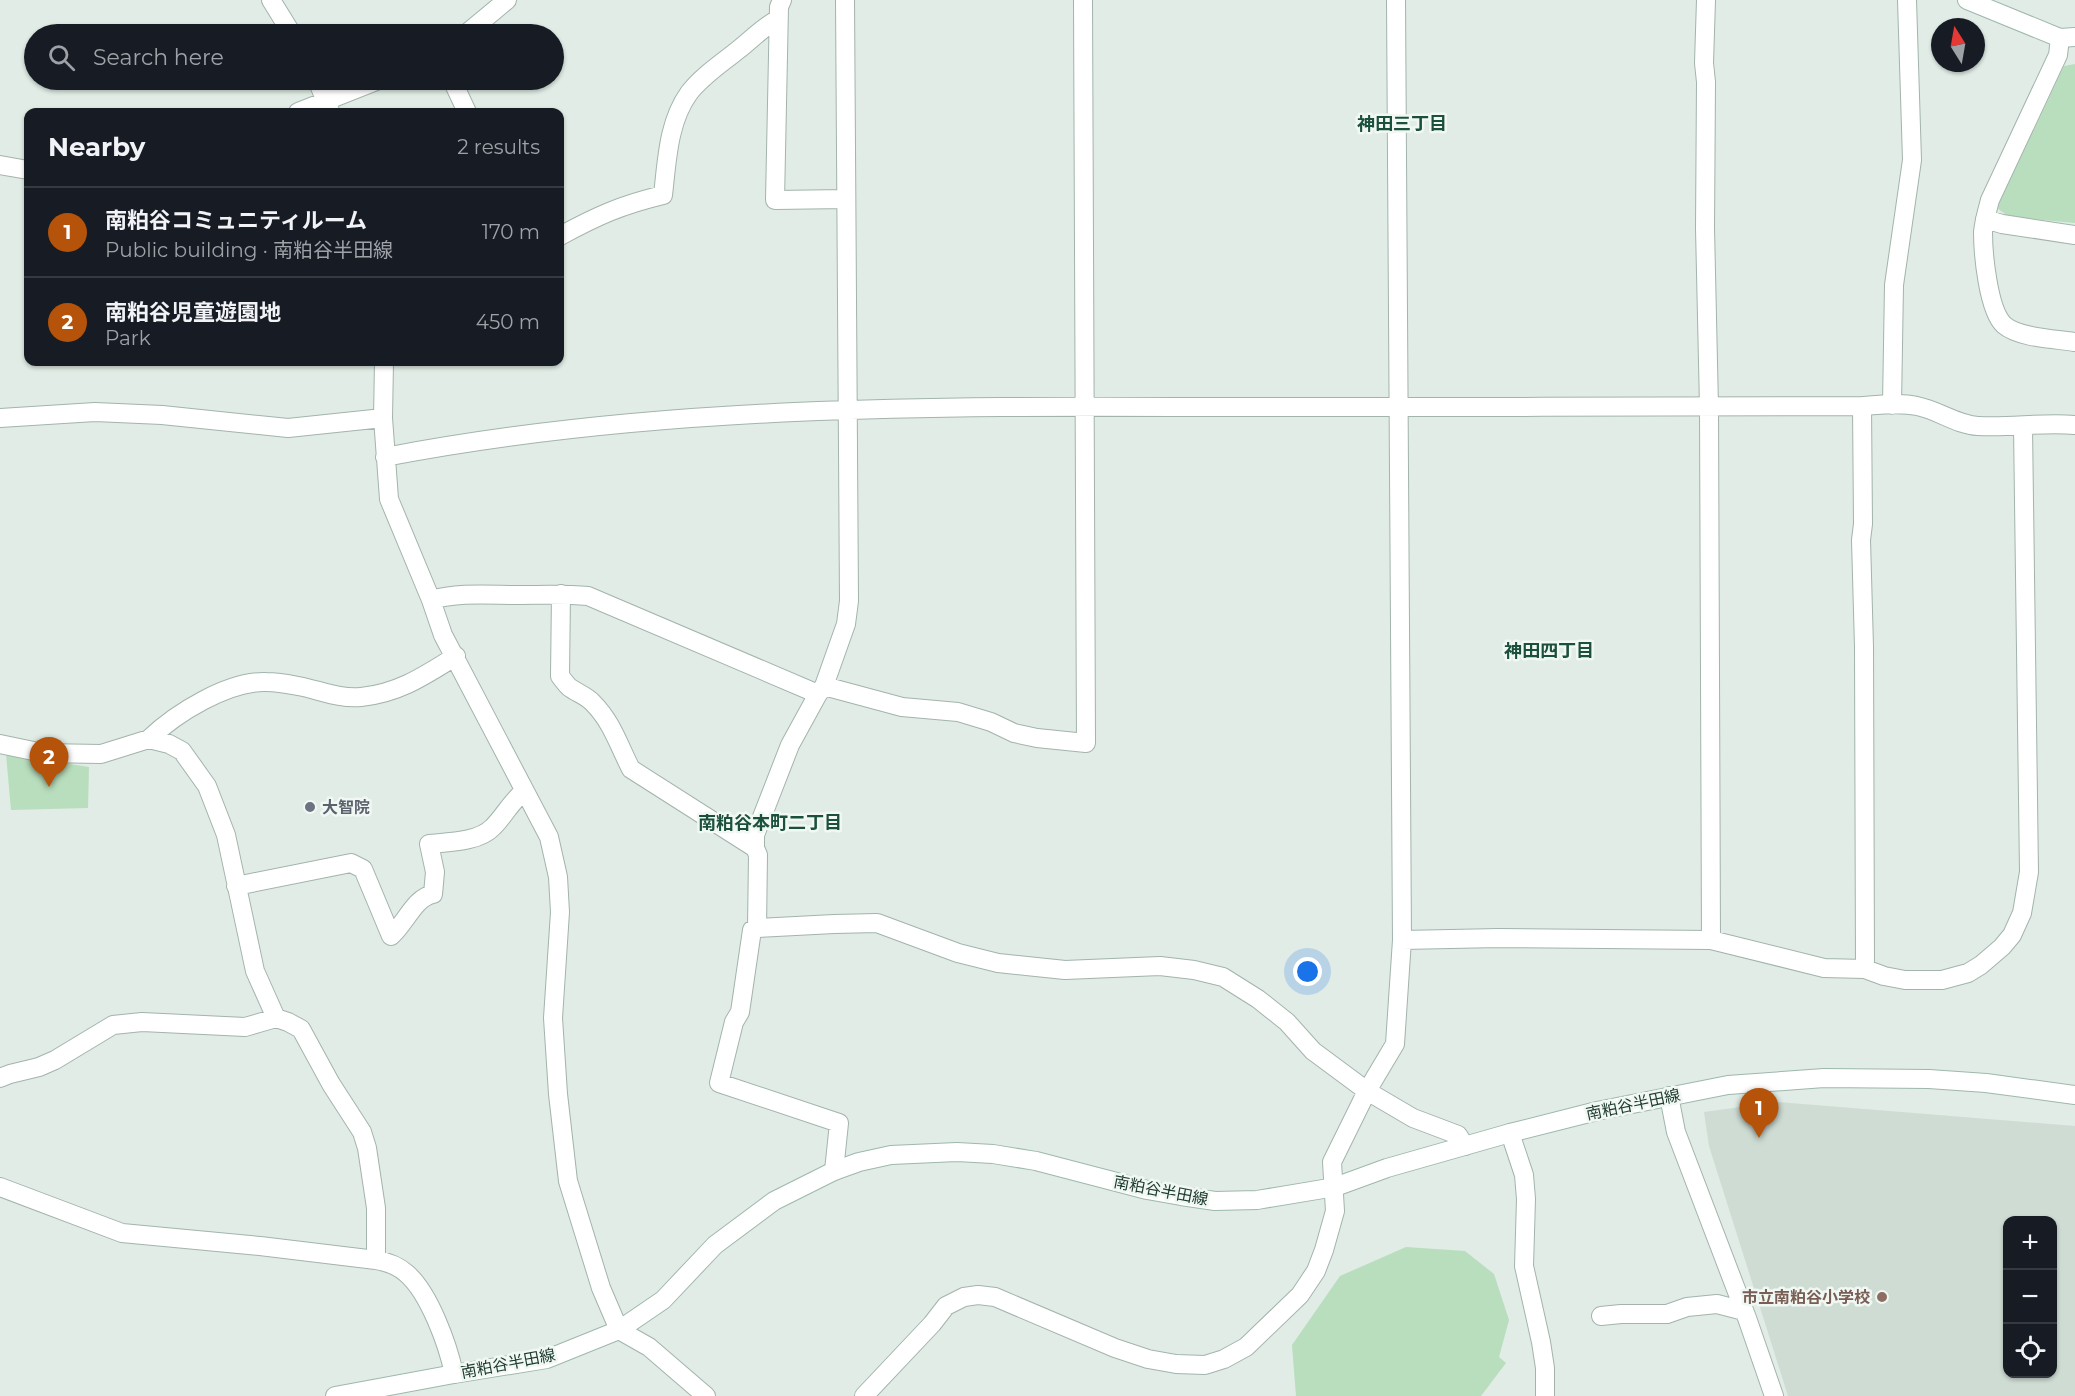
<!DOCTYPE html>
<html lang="en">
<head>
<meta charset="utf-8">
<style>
  body { margin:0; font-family:Montserrat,"Noto Sans JP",sans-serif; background:#20242c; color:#f1f3f6 }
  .controls { position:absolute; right:18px; bottom:18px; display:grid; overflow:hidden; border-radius:12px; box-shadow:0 2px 4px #0004 }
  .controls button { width:54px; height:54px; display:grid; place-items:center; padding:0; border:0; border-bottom:2px solid #363941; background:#171b24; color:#f1f3f6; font:30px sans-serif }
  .compass { position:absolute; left:1931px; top:18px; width:54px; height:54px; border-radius:50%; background:#171b24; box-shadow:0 2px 4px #0004; rotate:349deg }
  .you { position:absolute; left:1308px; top:972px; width:21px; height:21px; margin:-15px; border:4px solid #fff; border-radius:50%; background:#1a73e8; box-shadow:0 0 0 9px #1a73e833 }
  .badge { display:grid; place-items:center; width:39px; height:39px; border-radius:50%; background:#b45309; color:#fff; font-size:20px; font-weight:700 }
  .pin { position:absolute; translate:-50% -50px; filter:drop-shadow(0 2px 3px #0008) }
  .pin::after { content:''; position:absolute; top:32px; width:21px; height:18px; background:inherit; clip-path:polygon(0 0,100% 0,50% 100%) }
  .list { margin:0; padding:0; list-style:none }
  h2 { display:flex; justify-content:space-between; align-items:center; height:78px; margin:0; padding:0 24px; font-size:26px }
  h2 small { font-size:20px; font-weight:400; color:#9ea1a6 }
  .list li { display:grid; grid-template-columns:39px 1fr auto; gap:18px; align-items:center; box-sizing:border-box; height:90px; padding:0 24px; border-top:2px solid #363941 }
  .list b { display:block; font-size:22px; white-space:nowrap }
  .list p { margin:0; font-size:20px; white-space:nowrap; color:#9ea1a6 }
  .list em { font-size:20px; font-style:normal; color:#9ea1a6 }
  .icon { flex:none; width:33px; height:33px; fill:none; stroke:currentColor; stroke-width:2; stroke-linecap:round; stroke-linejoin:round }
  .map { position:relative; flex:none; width:2075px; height:1396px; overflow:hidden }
  .search { position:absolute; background:#171b24; box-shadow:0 2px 4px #0004; left:24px; top:24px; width:540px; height:66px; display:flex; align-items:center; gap:15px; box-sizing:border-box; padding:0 21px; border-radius:33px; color:#9ea1a6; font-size:22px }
  .panel { position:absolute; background:#171b24; box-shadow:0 2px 4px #0004; left:24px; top:108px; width:540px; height:258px; border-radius:12px }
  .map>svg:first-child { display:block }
  .built { fill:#cedcd4; fill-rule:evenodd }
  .green { fill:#b8debd }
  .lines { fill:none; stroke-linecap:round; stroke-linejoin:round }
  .street-casing { stroke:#a3b4ac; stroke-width:20 }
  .secondary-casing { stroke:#9eb8ac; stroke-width:20 }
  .street { stroke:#fff; stroke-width:18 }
  .secondary { stroke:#fff; stroke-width:18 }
  .worship-dot { fill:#6b7280; stroke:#f1f8f4; stroke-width:2 }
  .education-dot { fill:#8d6e63; stroke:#f1f8f4; stroke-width:2 }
  .labels { text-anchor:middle; stroke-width:5; stroke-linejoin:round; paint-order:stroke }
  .worship-label { font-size:16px; font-weight:bold; fill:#5b616d; stroke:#f1f8f4; text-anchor:start }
  .street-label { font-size:16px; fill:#203d32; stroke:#f1f8f4 }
  .education-label { font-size:16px; font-weight:bold; fill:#785e54; stroke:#f1f8f4; text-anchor:end }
  .neighbourhood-label { font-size:18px; font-weight:bold; fill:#1b503c; stroke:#f1f8f4 }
</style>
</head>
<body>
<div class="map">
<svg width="2075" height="1396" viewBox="0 0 2075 1396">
  <rect width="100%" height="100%" fill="#e0ece5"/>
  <!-- built -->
  <path class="built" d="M1777,1102l298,24v270h-287l-79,-250 -5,-34zM2008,1220h44v154h-44z"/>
  <!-- green -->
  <path class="green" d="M2075,64v159l-66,-6 -12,-9 67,-142z
    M6,754l83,13 -1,41 -77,2z
    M1406,1247l59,4 29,23 15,46 -10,37 7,6 -25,33h-185l-4,-51 48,-69z"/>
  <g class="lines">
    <!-- street casing -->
    <g class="street-casing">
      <path id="street" d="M271,0l21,34
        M782,0l-3,7 -4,193 70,-1
        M1706,0l-2,63 2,19 -1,146 4,179 2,533
        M466,34l41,-34
        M2060,38l-2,17 -68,145c-3,11 -6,21 -7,32 0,21 5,78 21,93 15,13 52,14 71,17
        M317,80l13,31
        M452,80l15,32
        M298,112l81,-32
        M0,165l28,5
        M1985,219l17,5 73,11
        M560,236c37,-20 61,-31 103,-41 4,-34 5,-73 26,-102 13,-17 33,-30 49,-43 14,-11 24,-22 40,-31
        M384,362l-1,56 6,81 42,101 12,35 106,202 9,40 2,35 -7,106 5,76 10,87 33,107 18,42 30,17 57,49
        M1892,405l2,-120 18,-125 -5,-160
        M1862,406l1,118 -2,16 3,107 1,322
        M0,418l95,-6 67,3 126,13 95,-10
        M385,457c275,-53 558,-51 837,-50 213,1 427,-1 640,-1 17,-1 37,-4 55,0 21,4 40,19 61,20 33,2 64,-4 97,-1
        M561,594l-1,82c3,4 6,8 9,11 8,6 18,9 24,16 19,19 26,43 38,66l124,79 3,7 -1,73
        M431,600c28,-8 58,-5 88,-5 23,0 46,-1 69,1l230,98 6,-8 22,-62 3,-23 -4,-601
        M824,686l78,21 56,5 33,10 23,11 23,5 49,5 -3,-743
        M149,739c27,-26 79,-58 117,-57 11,0 22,2 32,4 22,4 40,13 63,11 38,-4 63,-21 95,-41
        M0,744l43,9 58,1 48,-15 20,5 13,7 25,35 19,49 29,136 21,47
        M755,848v-13l35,-90 28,-51
        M236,886l115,-23 12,6 28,67c15,-13 23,-38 42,-42l2,-22 -6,-28c20,-2 50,-2 64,-17 11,-11 18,-25 31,-36
        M1402,940l97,-2 212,2 113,28 41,1 19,7 21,4h37l26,-7 13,-8 21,-18 10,-12 10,-22 7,-41 -6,-445
        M0,1078l10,-4 29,-7 16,-7 58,-35 29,-3 103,5 31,-9 12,4 13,7 30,55 31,48 5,16 9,60v52
        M1669,1096l7,36 71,186 27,78
        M1510,1133l14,42 2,24 -2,67 17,76 4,26v28
        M834,1171l5,-48 -120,-40 15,-61 6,-10 12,-82 5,-2 77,-4 43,-1 81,30 40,10 67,7 95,-4 34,4 29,7 35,22 29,23 26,29 54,40 46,27 45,17 7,11
        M0,1187l122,46 138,13 116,14c12,2 21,5 30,13 23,19 42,72 48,101
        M1601,1316l20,-2h46l20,-7 30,-3 27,7
        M864,1396l68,-72 14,-18 18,-9 14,-2 17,2 120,51 33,11 28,5 29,1 19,-6 22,-12 54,-52 16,-24 8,-21 11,-39 -3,-49 35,-71 28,-47 7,-104 -6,-940"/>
    </g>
    <!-- secondary casing -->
    <g class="secondary-casing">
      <path id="secondary" d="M1967,0l93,38 15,-1
        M335,1396l119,-22 93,-15 72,-29 44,-30 52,-55 59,-44 60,-30 25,-9 32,-7 66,-3 36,2 43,7 111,29 34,6 34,5 42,-1 78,-13 52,-19 123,-35 87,-22 131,-26 96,-7 105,1 57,4 89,12"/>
    </g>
    <!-- street -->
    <use href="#street" class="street"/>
    <!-- secondary -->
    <use href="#secondary" class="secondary"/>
  </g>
  <!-- markers -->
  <circle class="worship-dot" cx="310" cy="807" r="6"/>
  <circle class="education-dot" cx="1882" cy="1297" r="6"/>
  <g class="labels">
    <!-- worship labels -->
    <g class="worship-label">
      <text x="322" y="813">大智院</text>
    </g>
    <!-- street labels -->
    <g class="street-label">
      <text transform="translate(1633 1104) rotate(-12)" y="6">南粕谷半田線</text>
      <text transform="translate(1161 1190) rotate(11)" y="6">南粕谷半田線</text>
      <text transform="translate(508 1363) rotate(-11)" y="6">南粕谷半田線</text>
    </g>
    <!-- education labels -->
    <g class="education-label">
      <text x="1870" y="1303">市立南粕谷小学校</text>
    </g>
    <!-- neighbourhood labels -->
    <g class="neighbourhood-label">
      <text x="1402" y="130">神田三丁目</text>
      <text x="1549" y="657">神田四丁目</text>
      <text x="770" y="829">南粕谷本町二丁目</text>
    </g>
  </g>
</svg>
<div class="controls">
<button>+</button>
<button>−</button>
<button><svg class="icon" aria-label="locate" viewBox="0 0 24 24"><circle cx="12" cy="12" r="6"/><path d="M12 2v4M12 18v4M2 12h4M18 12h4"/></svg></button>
</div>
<svg class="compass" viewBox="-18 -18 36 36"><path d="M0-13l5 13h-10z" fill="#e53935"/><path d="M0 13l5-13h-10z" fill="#9ea1a6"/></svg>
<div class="you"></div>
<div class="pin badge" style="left:1759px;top:1138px">1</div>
<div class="pin badge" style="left:49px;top:787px">2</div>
<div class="search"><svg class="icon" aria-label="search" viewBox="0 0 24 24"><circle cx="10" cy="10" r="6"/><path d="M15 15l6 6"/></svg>Search here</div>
<section class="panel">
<h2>Nearby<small>2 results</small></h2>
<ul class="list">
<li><span class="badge">1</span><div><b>南粕谷コミュニティルーム</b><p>Public building · 南粕谷半田線</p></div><em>170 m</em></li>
<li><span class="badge">2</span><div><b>南粕谷児童遊園地</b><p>Park</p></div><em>450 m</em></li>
</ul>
</section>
</div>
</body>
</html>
